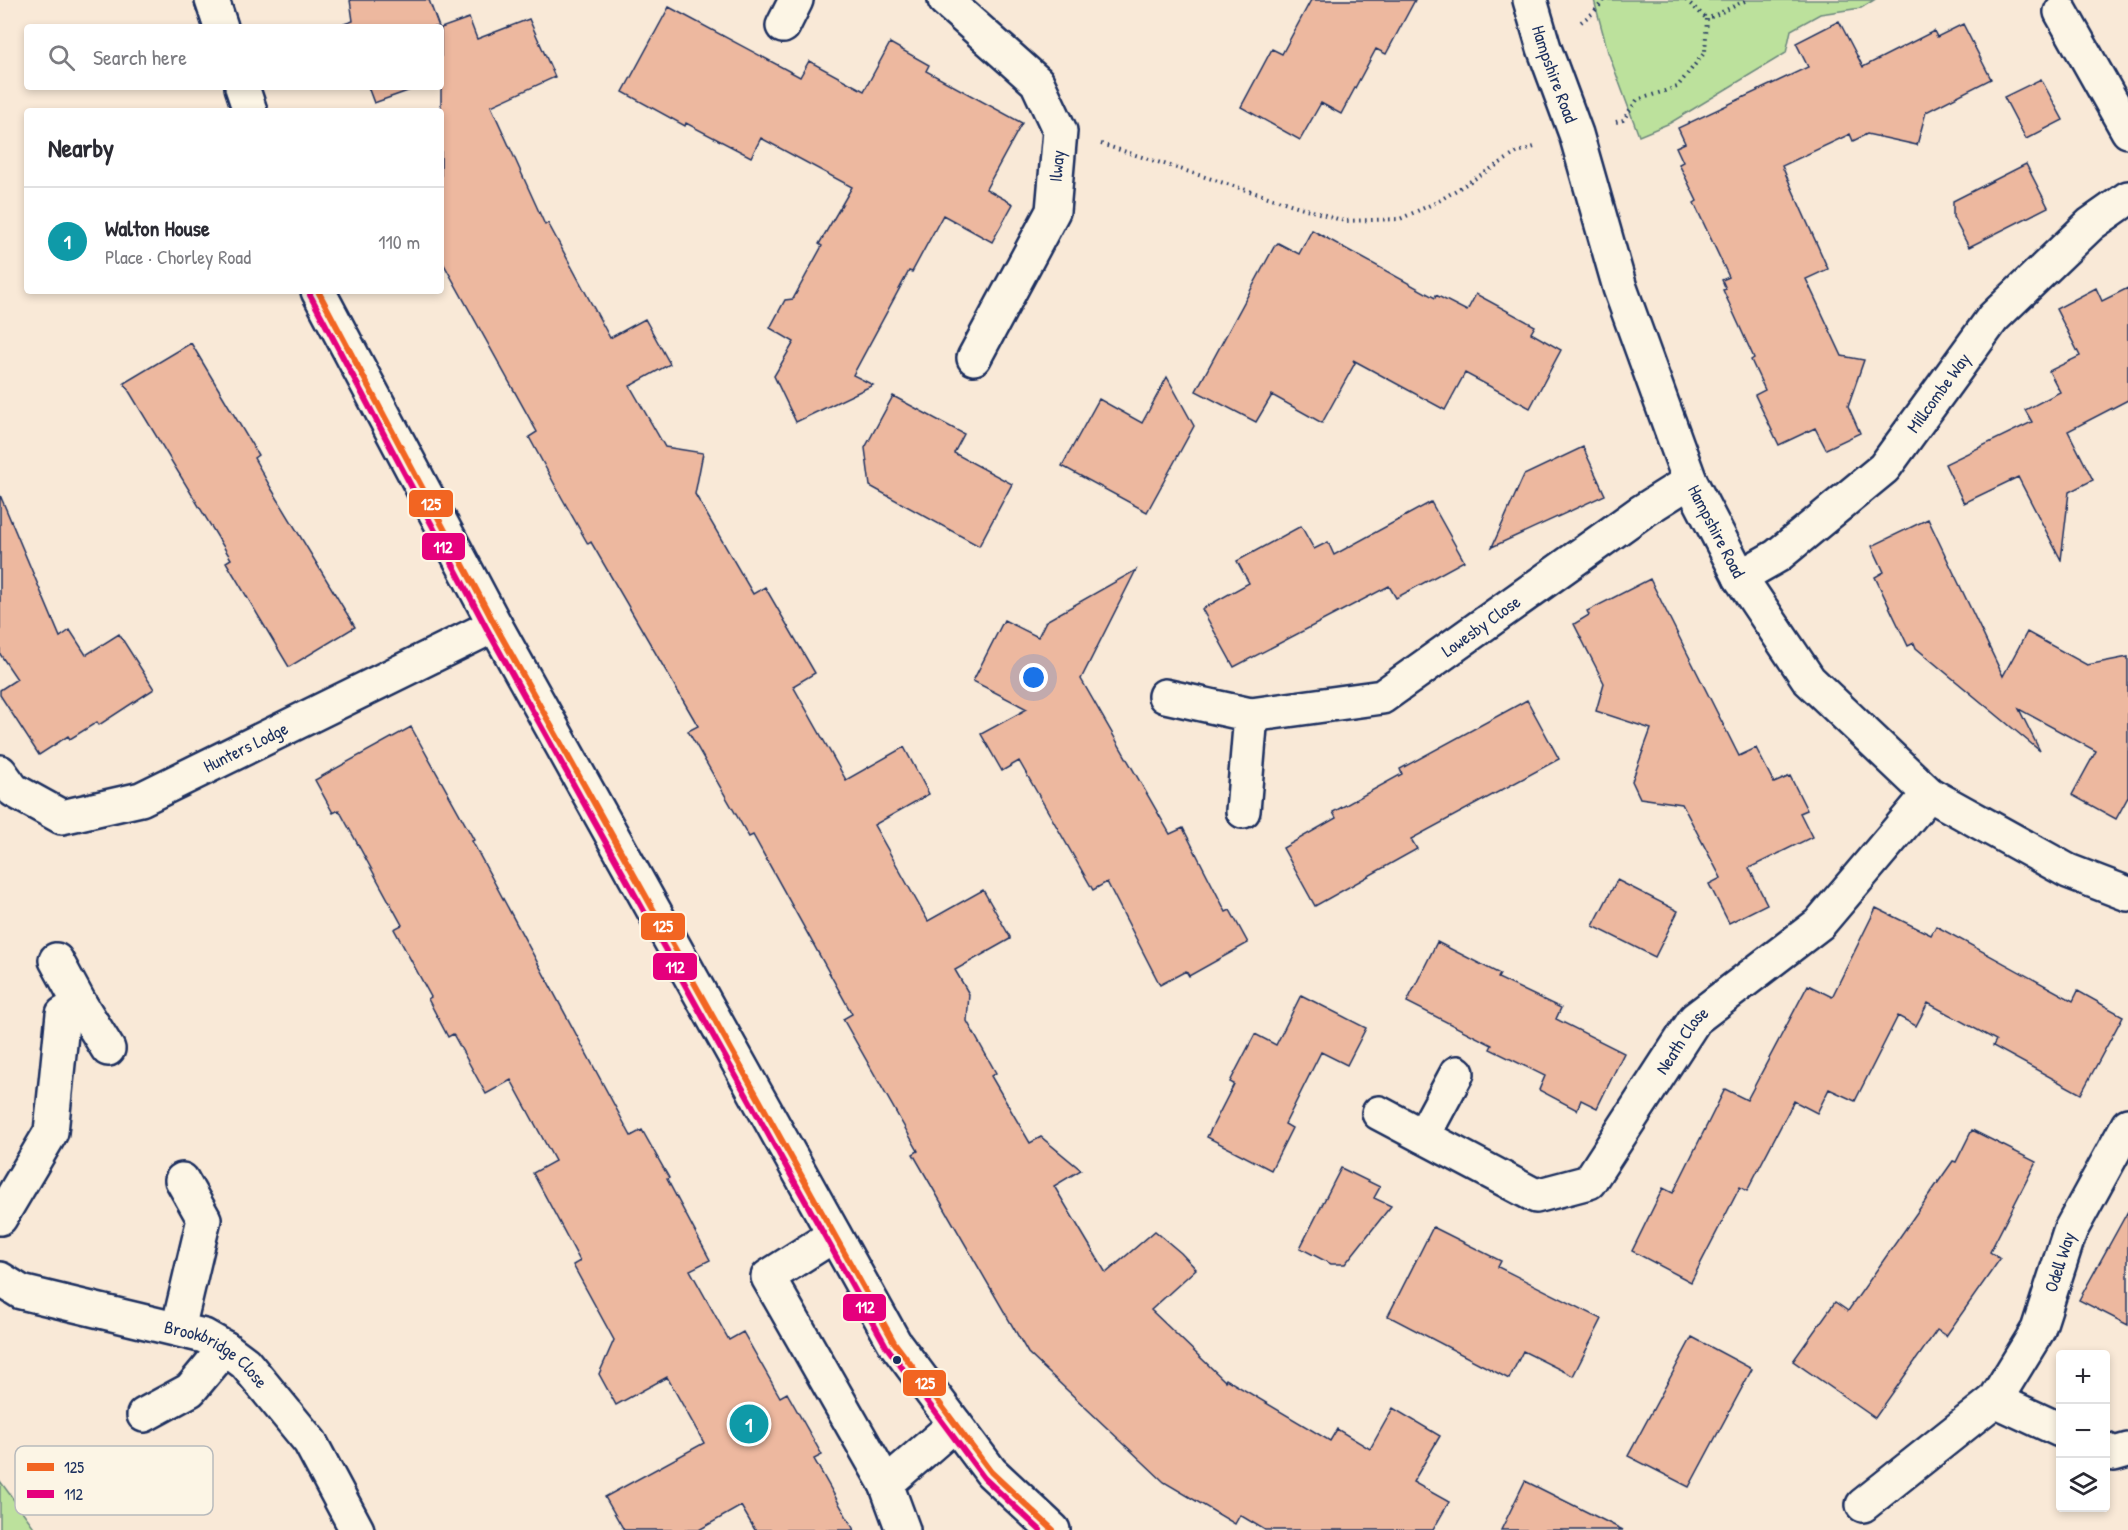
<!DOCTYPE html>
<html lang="en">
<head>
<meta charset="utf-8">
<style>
  body { margin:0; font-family:"Patrick Hand",sans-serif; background:#f7f7f7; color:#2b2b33 }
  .controls { position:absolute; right:18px; bottom:18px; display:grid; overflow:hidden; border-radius:6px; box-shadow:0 3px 9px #0003 }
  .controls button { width:54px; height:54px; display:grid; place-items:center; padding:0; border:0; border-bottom:2px solid #e1e1e2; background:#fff; color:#2b2b33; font:30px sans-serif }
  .you { position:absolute; left:1034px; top:678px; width:21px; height:21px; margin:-15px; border:4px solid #fff; border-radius:50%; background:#1a73e8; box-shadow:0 0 0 9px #1a73e833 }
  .badge { display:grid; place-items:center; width:39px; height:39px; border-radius:50%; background:#0f766e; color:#fff; font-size:20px; font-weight:700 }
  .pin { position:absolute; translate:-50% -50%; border:3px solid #fff; box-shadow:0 2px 6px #0006 }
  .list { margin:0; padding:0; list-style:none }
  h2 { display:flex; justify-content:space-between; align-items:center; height:78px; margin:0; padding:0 24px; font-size:26px }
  h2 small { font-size:20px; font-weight:400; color:#7c7c81 }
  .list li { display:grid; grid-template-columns:39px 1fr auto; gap:18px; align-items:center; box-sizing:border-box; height:108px; padding:0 24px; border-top:2px solid #e1e1e2 }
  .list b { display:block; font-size:22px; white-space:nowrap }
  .list p { margin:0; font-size:20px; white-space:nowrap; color:#7c7c81 }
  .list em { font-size:20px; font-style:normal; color:#7c7c81 }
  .icon { flex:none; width:33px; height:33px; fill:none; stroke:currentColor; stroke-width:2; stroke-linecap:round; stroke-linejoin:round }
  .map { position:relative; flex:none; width:2128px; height:1530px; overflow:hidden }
  .search { position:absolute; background:#fff; box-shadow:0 3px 9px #0003; left:24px; top:24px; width:420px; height:66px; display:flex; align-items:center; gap:15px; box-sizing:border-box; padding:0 21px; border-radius:6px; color:#7c7c81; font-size:22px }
  .panel { position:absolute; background:#fff; box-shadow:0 3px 9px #0003; left:24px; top:108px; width:420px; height:186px; border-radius:6px }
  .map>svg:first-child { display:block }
  .green { fill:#bce19c; stroke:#6c887d; stroke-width:1.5 }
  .building { fill:#edb89f; stroke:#1b2f5e; stroke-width:1.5 }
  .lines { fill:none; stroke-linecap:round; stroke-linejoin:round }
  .minor-casing { stroke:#1b2f5e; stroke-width:38 }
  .major-casing { stroke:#1b2f5e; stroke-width:38 }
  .path { stroke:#1b2f5e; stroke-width:4; stroke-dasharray:1.5 4.5; stroke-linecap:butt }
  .minor { stroke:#fcf5e5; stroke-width:33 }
  .major { stroke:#fcf5e5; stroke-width:33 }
  .bus-1-casing { stroke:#fcf5e5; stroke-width:10 }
  .bus-2-casing { stroke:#fcf5e5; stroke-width:10 }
  .bus-1 { stroke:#f26522; stroke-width:6 }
  .bus-2 { stroke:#e5007d; stroke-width:6 }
  .bus-dot { fill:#1b2f5e; stroke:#fcf5e5; stroke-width:2 }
  .labels { text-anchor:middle; stroke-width:4.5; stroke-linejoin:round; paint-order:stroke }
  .street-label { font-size:18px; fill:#1b2f5e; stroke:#fcf5e5 }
  .key { fill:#fcf5e5; stroke:#b8babc; stroke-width:1.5 }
  .key-label { font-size:16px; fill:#1b2f5e }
  .line-badge { stroke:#fcf5e5; stroke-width:2 }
  .badge-label { font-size:16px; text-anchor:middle; font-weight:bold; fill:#fff }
</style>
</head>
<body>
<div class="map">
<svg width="2128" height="1530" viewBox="0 0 2128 1530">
  <rect width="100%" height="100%" fill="#f9e9d7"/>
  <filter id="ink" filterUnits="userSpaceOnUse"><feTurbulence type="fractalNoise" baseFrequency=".0167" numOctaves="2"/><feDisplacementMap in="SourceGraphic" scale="12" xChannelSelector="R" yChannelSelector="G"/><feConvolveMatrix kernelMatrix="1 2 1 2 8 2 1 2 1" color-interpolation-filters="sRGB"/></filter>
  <g filter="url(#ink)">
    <!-- green -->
    <path class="green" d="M1594,0h280l-13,8 -41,6 -29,16 -5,23 -116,70 -31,13 -31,-84z
      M0,1481l36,49h-36z"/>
    <!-- building -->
    <path class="building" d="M350,0h79l10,27h-94l-1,-3 9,-3z
      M1311,0h104l-29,54 -10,-5 -35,65 -20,-11 -21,37 -59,-33 31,-58 10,5z
      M669,7l131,70 9,-16 55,30 26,-48 39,22 -3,6 96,52 -36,66 27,15 -21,38 -49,-27 -31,57 -3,-1 -56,104 20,10 -77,37 -22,-46 20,-34 -24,-14 15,-28 8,-1 29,-53 -3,-2 33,-57 -91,-49 -10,19 -65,-34 -1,3 -62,-34z
      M469,18l8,21 52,-20 26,58 -64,29 54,119 3,-2 62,115 35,-19 25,45 -40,22 35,61 38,6 -8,41 58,100 12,-7 50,86 -22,13 53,94 58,-33 25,47 -55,31 54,96 55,-31 27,47v2l-55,31 14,24 -2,27 29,52 -5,3 39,67 11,-6 40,33 -27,16 52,87 49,-42 26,22 15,16 -45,41 74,71 1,-2 104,62 7,-12 33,20 23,-41 47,28 -27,46 36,20 -16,28h-168l-25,-15 -5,9 -71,-42 -136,-129 -115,-199 5,-3 -75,-132 9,-5 -99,-179 -4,2 -61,-106 10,-5 -107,-184 -3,2 -26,-46 -33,-61 8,-5 -96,-173v-231z
      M1839,21l24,46 71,-36 3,6 26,-13 28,55 -65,33 -9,33 -50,-11 -14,7 -3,-7 -68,32 46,103 -22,10 36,77 22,4 -16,46 12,27 -34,16 -11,-21 -36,17 -24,-50 10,-5 -14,-30 3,-2 -31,-68 3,-1 -4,-9 7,-3 -35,-74 3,-2 -18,-37 4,-2 -7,-15 9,-4 -7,-15 130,-61 -12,-24z
      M2041,79l22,41 -37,19 -22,-42z
      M368,87h51l-45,16z
      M2026,164l22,43 -79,40 -16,-30v-16z
      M1312,230l123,68 1,-3 31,16 9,-17 59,32 -4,7 30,17 -31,58 -65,-35 -20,37 -92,-50 2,3 -33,60 -50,-28 -16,27 -60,-31 78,-144 4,-4 21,11z
      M2096,288l6,13 26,-13v112l-60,31 25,49 -24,12 -8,68 -43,-83 -54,26 -19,-39 87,-42 -7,-12 35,-18 -11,-21 31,-15 -24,-47z
      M191,343l67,112 -4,3 17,30 84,139 -66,40 -63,-105 5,-3 -107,-176z
      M1167,377l27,49 -47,86 -85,-46 37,-67 43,24z
      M893,396l71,38 -10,19 58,31 -33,62 -109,-60 -5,-38z
      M1583,447l22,48 -113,52 32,-72z
      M0,495l60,142 10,-7 16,25 33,-21 35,55 -55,36 -2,-3 -27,17 -2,-3 -29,19 -39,-60v-5l17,-11 -17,-25z
      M1431,502l33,59 -68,37 -7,-12 -155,81 -32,-58 47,-26 -12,-22 64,-35 13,23 14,-7 6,13z
      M1928,519l75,157 24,-44 60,33 41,-8v140l-12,22 -44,-24 24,-44 -77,-42 21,42 -124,-103 -2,-5 -6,3 -33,-69 9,-5 -12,-26z
      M1136,570l-55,109 89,155 13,-6 43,84 4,-2 18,33 -59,33 -3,-5 -26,14 -53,-103 -14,8 -74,-129 -17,10 -21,-37 46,-25 -54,-28 31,-61 34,17 8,-16z
      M1650,579l89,177 17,-8 18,35 16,-7 17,34 -7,3 12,24 -63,31 18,36 -38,19 -20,-39 12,-6 -39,-74 -42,-6 -8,-17 19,-52 -55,-18 8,-28 -30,-59 15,-9 -2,-4z
      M1527,700l32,59 -148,80 6,10 -102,57 -32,-58 53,-30 -3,-6 69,-38 -2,-5z
      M411,727l63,113 -2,1 159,295 11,-6 27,48 -2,1 43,81 -20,10 39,70 14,-8 37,65 7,-4 35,62 -8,4 40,71h-99l-14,-24 -42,24h-75l-19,-33 99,-54 -37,-66 -51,28 -17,-31 15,-34 -41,-75 7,-4 -47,-88 22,-12 -44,-81 -25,14 -33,-60 -5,3 -20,-38 3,-2 -37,-68 8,-4 -63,-115 -6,3 -18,-33z
      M1617,880l61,31 -23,46 -62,-31z
      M1876,908l55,27 5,-9 137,75 5,-10 45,25 -42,78 -88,-48 3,-6 -68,-37 -12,23 -18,-10 -43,85 -26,-12 -12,24 -23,-12 -47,90 -7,-4 -49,95 -59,-31 31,-63 10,5 52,-104 22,11 61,-115 24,12z
      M1437,942l63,32 -2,4 63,30 -5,11 68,34 -27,55 -16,-8 -4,10 -38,-20 6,-14 -55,-27 2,-4 -85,-43z
      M1301,995l65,33 -19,37 -26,-13 -36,72 7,4 -21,42 -64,-33 27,-53 -4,-2 25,-48 21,11z
      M1972,1130l64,32 -46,90 10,7 -54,77 -9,-6 -62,88 -82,-57 42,-59 13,9 105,-150 3,1z
      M1341,1168l39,19 -6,11 17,8 -46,58h-14l-31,-16z
      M2128,1211v114l-49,-25z
      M1433,1227l68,34 -3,6 104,52 -29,57 -50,-25 -14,28 -121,-63z
      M1692,1337l60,32 -63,118 -61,-31z
      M1525,1481l98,49h-122z"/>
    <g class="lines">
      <!-- minor casing -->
      <g class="minor-casing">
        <g id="minor">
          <path d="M945,0l92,82 23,49 -7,80 -79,147"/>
          <path id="s1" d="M1530,0l14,48 32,86 44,154 70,193 50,96 69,103 120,114 139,77 60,23"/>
          <path d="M2061,12l67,119"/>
          <path d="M783,26l13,-26"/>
          <path id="s2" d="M1740,577l37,-21 107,-88 109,-150 98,-94 37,-26"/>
          <path id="s3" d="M1165,696l86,19 131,-18 259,-185 49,-31"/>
          <path id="s4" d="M0,772l13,18 49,27 79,-18 354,-174"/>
          <path d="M1243,811l8,-96"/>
          <path d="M56,960l24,44 28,45"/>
          <path id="s5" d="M1379,1113l157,83 53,-14 106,-163 124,-95 110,-130"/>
          <path d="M1423,1136l34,-63"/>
          <path d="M0,1218l51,-86 12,-118 17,-10"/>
          <path d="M834,1235l-66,42 118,207 17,46"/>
          <path id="s6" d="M0,1279l21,13 183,44 21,12 20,15 65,79 47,88"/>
          <path d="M178,1329l26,-110 -22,-39"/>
          <path d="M144,1415l46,-25 35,-42"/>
          <path id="s7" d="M2060,1430l-65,-30 43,-70 32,-99 58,-106"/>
          <path d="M2106,1450l8,4 14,-4"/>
          <path d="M886,1484l69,-60"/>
          <path d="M1863,1505l132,-105"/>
        </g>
      </g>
      <!-- major casing -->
      <g class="major-casing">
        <path id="major" d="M212,0l9,27
          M242,87l8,24
          M318,291l177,334 399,717 97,130 62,58"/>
      </g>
      <!-- path -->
      <path class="path" d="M1686,0l21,19
        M1581,22l12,-9 11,-13
        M1616,122l7,-2 14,-20 40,-13 28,-35 2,-33 40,-19
        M1101,144l243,77 56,-2 37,-17 81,-50 16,-5"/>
      <!-- minor -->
      <use href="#minor" class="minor"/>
      <!-- major -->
      <use href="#major" class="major"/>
      <!-- bus-1 casing -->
      <g class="bus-1-casing">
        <path id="bus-1" d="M318,291l177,334 399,717 97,130 62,58"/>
      </g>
      <!-- bus-2 casing -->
      <g class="bus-2-casing">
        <path id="bus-2" d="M310,295l177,334 399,717 98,132 56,52"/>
      </g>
      <!-- bus-1 -->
      <use href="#bus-1" class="bus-1"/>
      <!-- bus-2 -->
      <use href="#bus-2" class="bus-2"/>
    </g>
  </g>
  <!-- markers -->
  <circle class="bus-dot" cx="897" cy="1360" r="5"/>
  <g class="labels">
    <!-- street labels -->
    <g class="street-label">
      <text dy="6" stroke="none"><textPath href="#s1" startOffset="78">Hampshire Road</textPath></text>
      <text transform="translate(1057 166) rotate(-85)" y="6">Ilway</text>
      <text dy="6" stroke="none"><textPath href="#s2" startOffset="274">Millcombe Way</textPath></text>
      <text dy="6" stroke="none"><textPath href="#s1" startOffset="564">Hampshire Road</textPath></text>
      <text dy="6" stroke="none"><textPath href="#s3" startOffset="342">Lowesby Close</textPath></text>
      <text dy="6" stroke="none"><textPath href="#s4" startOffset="276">Hunters Lodge</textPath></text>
      <text dy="6" stroke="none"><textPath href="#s5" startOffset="402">Neath Close</textPath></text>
      <text dy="6" stroke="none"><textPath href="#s7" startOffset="225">Odell Way</textPath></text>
      <text dy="6" stroke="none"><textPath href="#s6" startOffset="232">Brookbridge Close</textPath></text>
    </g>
  </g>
  <!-- legend -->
  <rect x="15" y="1446" width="198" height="69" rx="9" class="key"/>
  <rect x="27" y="1463" width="27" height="8" fill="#f26522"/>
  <rect x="27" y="1490" width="27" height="8" fill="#e5007d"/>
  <g class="key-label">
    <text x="64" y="1473">125</text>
    <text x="64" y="1500">112</text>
  </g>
  <g class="line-badge">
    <rect x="408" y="489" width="46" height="29" rx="6" fill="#f26522"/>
    <rect x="421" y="532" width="45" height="29" rx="6" fill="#e5007d"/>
    <rect x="640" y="912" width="46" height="29" rx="6" fill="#f26522"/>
    <rect x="652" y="952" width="46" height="29" rx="6" fill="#e5007d"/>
    <rect x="842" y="1293" width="45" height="29" rx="6" fill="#e5007d"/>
    <rect x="902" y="1369" width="45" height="28" rx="6" fill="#f26522"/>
  </g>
  <g class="badge-label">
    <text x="431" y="510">125</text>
    <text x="443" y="553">112</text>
    <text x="663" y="932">125</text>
    <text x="675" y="973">112</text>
    <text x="865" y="1313">112</text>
    <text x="925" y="1389">125</text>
  </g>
</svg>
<div class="controls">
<button>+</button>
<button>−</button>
<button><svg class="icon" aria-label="layers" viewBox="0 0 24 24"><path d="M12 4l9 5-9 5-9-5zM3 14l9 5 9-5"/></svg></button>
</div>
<div class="you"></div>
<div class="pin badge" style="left:749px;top:1424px;background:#0f9aa8">1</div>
<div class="search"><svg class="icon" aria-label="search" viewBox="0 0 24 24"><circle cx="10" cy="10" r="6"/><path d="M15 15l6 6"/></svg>Search here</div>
<section class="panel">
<h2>Nearby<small></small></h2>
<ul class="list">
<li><span class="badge" style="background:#0f9aa8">1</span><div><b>Walton House</b><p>Place · Chorley Road</p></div><em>110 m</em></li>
</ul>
</section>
</div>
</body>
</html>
